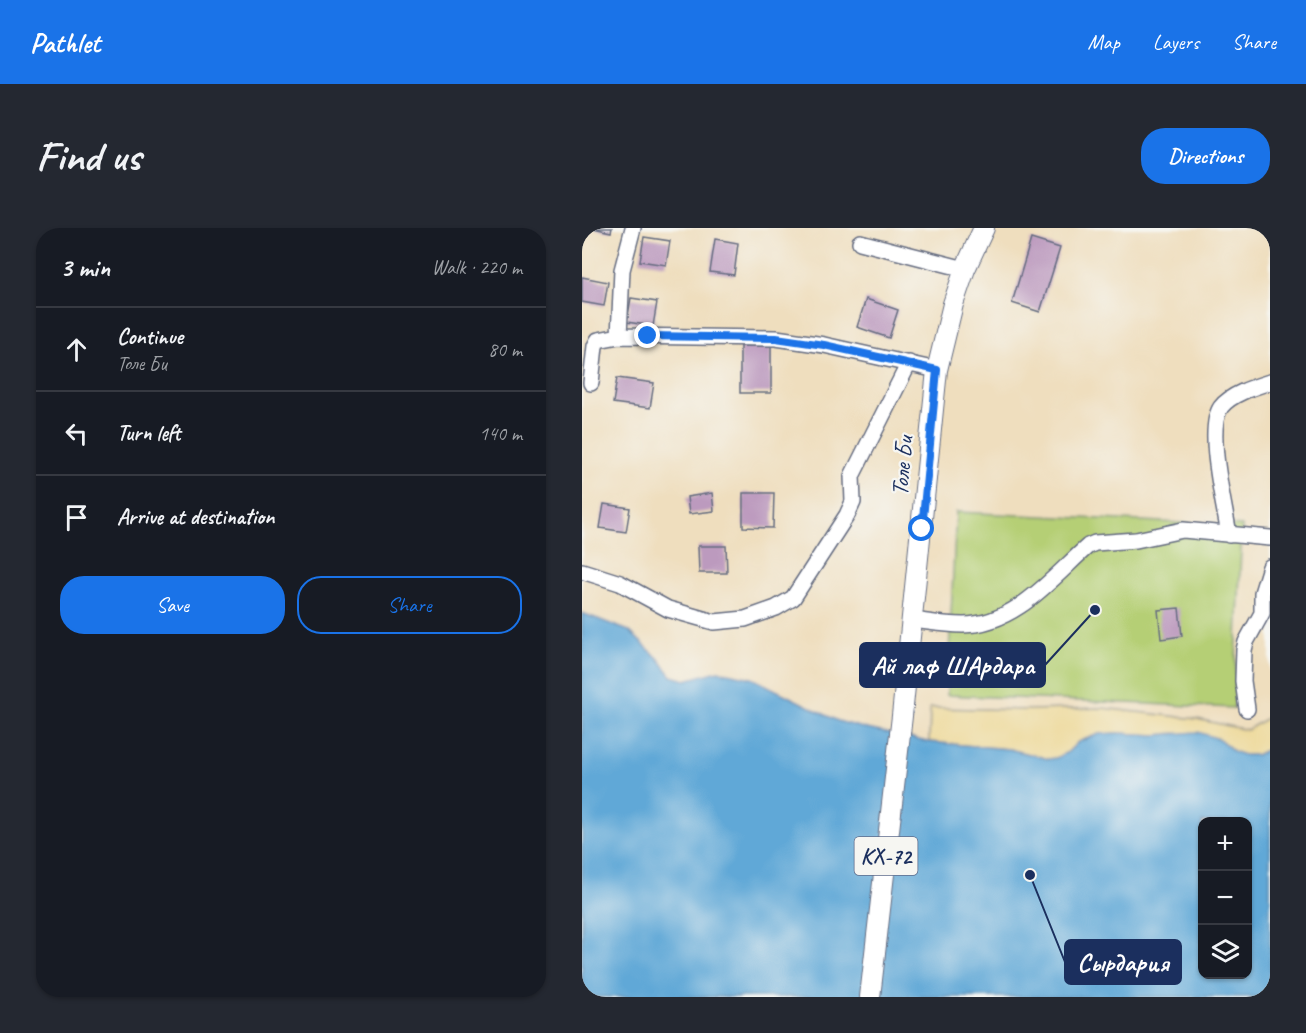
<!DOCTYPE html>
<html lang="en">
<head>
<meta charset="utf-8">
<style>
  body { margin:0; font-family:Caveat,sans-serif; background:#242831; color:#f1f3f6 }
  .controls { position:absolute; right:18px; bottom:18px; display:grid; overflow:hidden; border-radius:12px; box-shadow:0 2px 4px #0004 }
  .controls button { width:54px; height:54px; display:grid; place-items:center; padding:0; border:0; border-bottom:2px solid #363941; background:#171b24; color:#f1f3f6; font:30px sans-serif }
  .stop { position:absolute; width:18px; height:18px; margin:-14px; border:4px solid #1a73e8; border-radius:50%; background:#fff }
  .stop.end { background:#1a73e8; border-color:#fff; box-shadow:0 2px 6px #0008 }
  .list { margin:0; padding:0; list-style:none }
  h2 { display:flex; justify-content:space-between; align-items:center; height:78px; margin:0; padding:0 24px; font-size:26px }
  h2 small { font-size:20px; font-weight:400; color:#9ea1a6 }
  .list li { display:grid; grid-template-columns:39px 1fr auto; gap:18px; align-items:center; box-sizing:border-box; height:84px; padding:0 24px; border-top:2px solid #363941 }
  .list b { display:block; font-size:22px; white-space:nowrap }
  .list p { margin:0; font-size:20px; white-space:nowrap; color:#9ea1a6 }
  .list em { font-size:20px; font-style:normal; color:#9ea1a6 }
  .actions { display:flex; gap:12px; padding:18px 24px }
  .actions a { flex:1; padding:14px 0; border:2px solid #1a73e8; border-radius:24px; text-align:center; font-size:21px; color:#1a73e8 }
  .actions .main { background:#1a73e8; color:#fff }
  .icon { flex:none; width:33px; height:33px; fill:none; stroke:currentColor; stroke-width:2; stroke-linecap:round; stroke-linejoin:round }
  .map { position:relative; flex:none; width:688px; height:769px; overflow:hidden; border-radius:24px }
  header { display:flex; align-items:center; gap:36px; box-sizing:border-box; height:84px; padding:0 30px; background:#1a73e8; color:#fff }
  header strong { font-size:28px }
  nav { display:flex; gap:33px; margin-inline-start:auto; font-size:21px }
  .intro { display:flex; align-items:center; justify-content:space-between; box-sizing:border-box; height:144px; padding:0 36px }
  h1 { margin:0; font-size:42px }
  .button { padding:15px 27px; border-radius:24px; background:#1a73e8; color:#fff; font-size:21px; font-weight:700 }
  main { display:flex; gap:36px; padding:0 36px }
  aside { flex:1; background:#171b24; border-radius:24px; box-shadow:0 2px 4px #0004 }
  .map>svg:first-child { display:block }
  .green { fill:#b5cf75; stroke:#687f6a; stroke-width:1.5 }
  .sand { fill:#eeda9e; stroke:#84847e; stroke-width:1.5 }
  .water { fill:#61a8d7; stroke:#3e6c9a; stroke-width:1.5; fill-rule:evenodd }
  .building { fill:#bc9abe }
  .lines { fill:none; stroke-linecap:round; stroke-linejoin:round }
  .minor-casing { stroke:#656c80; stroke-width:18 }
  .major-casing { stroke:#656c80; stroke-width:22 }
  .minor { stroke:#fff; stroke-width:15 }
  .major { stroke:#fff; stroke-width:20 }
  .route { stroke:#1a73e8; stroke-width:8 }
  .labels { text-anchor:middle; stroke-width:4.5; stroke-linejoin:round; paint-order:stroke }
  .shield { fill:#f6f6f2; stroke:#5d6b8a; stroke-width:1.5 }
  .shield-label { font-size:22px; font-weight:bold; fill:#1b2f5e }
  .street-label { font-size:24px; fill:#1b2f5e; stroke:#f6f6f2 }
  .leader { fill:none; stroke:#1b2f5e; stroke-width:2 }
  .callout-dot { fill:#1b2f5e; stroke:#f6f6f2; stroke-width:2 }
  .callout { fill:#1b2f5e; stroke:#1b2f5e; stroke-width:2 }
  .callout-label { font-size:26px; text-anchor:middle; font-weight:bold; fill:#fff }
</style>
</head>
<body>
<header>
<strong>Pathlet</strong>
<nav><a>Map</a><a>Layers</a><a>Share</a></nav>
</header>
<div class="intro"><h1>Find us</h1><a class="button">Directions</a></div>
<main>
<aside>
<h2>3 min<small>Walk · 220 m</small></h2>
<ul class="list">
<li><svg class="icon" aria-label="ahead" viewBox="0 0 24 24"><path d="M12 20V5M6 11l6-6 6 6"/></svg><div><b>Continue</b><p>Толе Би</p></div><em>80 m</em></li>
<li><svg class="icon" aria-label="left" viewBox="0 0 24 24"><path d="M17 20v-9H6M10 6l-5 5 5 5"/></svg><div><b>Turn left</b></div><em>140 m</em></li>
<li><svg class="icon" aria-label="arrive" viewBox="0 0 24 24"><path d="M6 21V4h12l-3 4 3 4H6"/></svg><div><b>Arrive at destination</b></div></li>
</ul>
<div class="actions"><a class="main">Save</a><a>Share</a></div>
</aside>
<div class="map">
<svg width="688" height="769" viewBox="0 0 688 769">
  <rect width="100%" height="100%" fill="#f6f6f2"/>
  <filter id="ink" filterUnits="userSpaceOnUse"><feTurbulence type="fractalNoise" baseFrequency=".0167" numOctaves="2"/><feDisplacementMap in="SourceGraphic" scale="12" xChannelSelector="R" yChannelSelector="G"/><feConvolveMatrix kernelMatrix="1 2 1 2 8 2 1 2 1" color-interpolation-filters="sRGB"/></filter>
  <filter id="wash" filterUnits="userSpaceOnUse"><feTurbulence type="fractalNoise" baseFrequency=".008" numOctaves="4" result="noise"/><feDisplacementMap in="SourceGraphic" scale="24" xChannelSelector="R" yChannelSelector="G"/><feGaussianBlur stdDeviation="1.35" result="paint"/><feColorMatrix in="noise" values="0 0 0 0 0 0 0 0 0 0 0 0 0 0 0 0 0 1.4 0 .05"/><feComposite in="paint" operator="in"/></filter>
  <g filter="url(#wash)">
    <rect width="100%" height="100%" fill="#efdebe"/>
    <!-- green -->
    <path class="green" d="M374,284l286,14 -8,182 -287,-13z"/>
    <!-- sand -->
    <path class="sand" d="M348,480l100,2 72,-2 95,11 50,11 23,-14v32l-14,7h-12l-9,-3 -16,-13 -7,-2 -39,-4 -17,2 -38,-2 -19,1 -21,8 -10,10 -12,6 -7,1 -40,-10 -80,-7z"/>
    <!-- water -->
    <path class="water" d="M0,385l47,18 29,27 14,18 14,4 32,-9 34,7 86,43 29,8 61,13 81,7 40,10 7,-1 12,-6 10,-10 21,-8 19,-1 38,2 42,-3 21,7 16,13 9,3h12l14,-7v249h-688zM620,594h46v152h-46z"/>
    <g id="blocks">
      <!-- building -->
      <path class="building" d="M11,0h19l-1,4z
        M62,9l26,4 -4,24 -26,-4z
        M133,11l23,4 -4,32 -24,-3z
        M449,11l29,9 -20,64 -28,-9z
        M0,49l26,5 -4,24 -22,-4z
        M49,70l26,4 -4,24 -26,-4z
        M284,71l32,11 -9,28 -32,-11z
        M158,118h31v47h-31z
        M35,150l37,5 -4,25 -37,-5z
        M130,265l2,18 -25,3 -2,-17z
        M161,265h31l-1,35 -30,-1z
        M22,276l26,4 -4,24 -26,-4z
        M116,318h28l1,27h-28z
        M597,380l3,28 -21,3 -3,-29z"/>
    </g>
  </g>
  <g filter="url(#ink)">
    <use href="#blocks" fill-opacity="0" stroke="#656c80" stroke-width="1.5"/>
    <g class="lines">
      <!-- minor casing -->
      <g class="minor-casing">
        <path id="minor" d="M278,14l105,27
          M37,108l3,-66 11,-42
          M9,155l4,-37 3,-6 21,-4 157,2 48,7 113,25
          M647,307c-4,-28 -24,-106 -8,-128 10,-13 33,-20 49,-25
          M0,343l38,12 48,26 46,13 31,-3 31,-11 17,-10 54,-83 6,-13 -1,-26 57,-113
          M330,392c17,2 34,5 51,5 52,0 89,-47 125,-79l7,-3 41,-3 47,-10 87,8
          M665,481l-4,-28 1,-31 2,-8 16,-29v-20l8,-26"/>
      </g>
      <!-- major casing -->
      <g class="major-casing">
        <path id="major" d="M288,769l32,-281 35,-346 16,-66 12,-35 19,-41"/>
      </g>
      <!-- minor -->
      <use href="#minor" class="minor"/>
      <!-- major -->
      <use href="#major" class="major"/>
    </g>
  </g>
  <g class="lines" filter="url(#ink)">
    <!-- route -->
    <path class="route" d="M66,108l128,2 48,7 113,25 -15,159"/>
  </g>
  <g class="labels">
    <!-- shield labels -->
    <rect class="shield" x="272.5" y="609" width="63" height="38" rx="4.5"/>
    <g class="shield-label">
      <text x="304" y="636">КХ-72</text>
    </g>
    <!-- street labels -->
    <g class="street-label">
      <text transform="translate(320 238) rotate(-85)" y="8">Толе Би</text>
    </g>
  </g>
  <!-- callouts -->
  <path class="leader" d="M513 382L463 437M448 647L483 734"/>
  <g class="callout-dot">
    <circle cx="513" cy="382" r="6"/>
    <circle cx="448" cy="647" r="6"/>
  </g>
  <g class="callout">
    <rect x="278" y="415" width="185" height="44" rx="6"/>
    <rect x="483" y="712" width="116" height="44" rx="6"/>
  </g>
  <g class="callout-label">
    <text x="371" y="446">Ай лаф ШАрдара</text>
    <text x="541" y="743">Сырдария</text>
  </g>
</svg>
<div class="controls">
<button>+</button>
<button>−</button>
<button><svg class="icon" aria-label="layers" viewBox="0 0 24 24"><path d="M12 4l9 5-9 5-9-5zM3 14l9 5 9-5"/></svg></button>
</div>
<div class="stop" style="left:340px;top:301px"></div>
<div class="stop end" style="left:66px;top:108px"></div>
</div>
</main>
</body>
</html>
